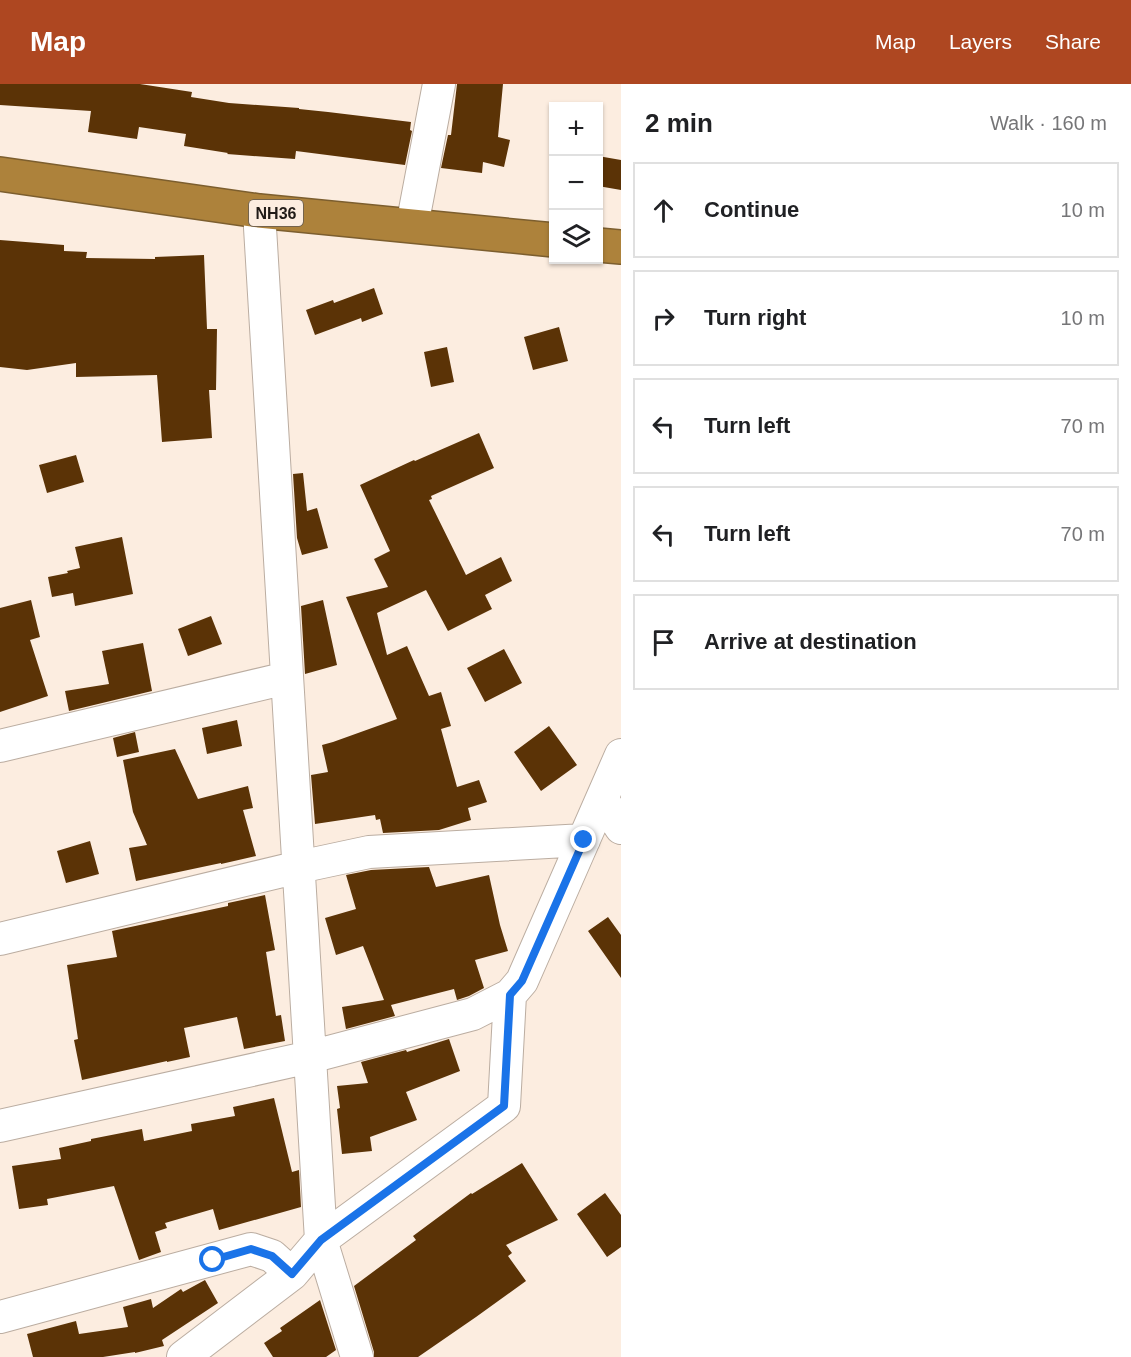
<!DOCTYPE html>
<html lang="en">
<head>
<meta charset="utf-8">
<style>
  body { margin:0; font-family:Arial,sans-serif; background:#f2f2f2; color:#202124 }
  .controls { position:absolute; right:18px; top:18px; display:grid; overflow:hidden; border-radius:0px; box-shadow:0 2px 4px #0004 }
  .controls button { width:54px; height:54px; display:grid; place-items:center; padding:0; border:0; border-bottom:2px solid #e0e0e0; background:#fff; color:#202124; font:30px sans-serif }
  .stop { position:absolute; width:18px; height:18px; margin:-14px; border:4px solid #1a73e8; border-radius:50%; background:#fff }
  .stop.end { background:#1a73e8; border-color:#fff; box-shadow:0 2px 6px #0008 }
  .list { margin:0; padding:0; list-style:none }
  h2 { display:flex; justify-content:space-between; align-items:center; height:78px; margin:0; padding:0 24px; font-size:26px }
  h2 small { font-size:20px; font-weight:400; color:#757577 }
  .list li { display:grid; grid-template-columns:39px 1fr auto; gap:18px; align-items:center; box-sizing:border-box; height:96px; margin:0 12px 12px; padding:0 12px; border:2px solid #e0e0e0; border-radius:0px }
  .list b { display:block; font-size:22px; white-space:nowrap }
  .list em { font-size:20px; font-style:normal; color:#757577 }
  .icon { flex:none; width:33px; height:33px; fill:none; stroke:currentColor; stroke-width:2; stroke-linecap:round; stroke-linejoin:round }
  .map { position:relative; flex:none; width:621px; height:1273px; overflow:hidden }
  header { display:flex; align-items:center; gap:36px; box-sizing:border-box; height:84px; padding:0 30px; background:#ae4721; color:#fff }
  header strong { font-size:28px }
  nav { display:flex; gap:33px; margin-inline-start:auto; font-size:21px }
  main { display:flex }
  aside { flex:1; background:#fff }
  .map>svg:first-child { display:block }
  .building { fill:#5b3306 }
  .lines { fill:none; stroke-linecap:round; stroke-linejoin:round }
  .street-casing { stroke:#bbada1; stroke-width:34 }
  .highway-casing { stroke:#7c5e2e; stroke-width:36 }
  .street { stroke:#fff; stroke-width:32 }
  .highway { stroke:#ad823b; stroke-width:33 }
  .route { stroke:#1a73e8; stroke-width:8 }
  .labels { text-anchor:middle; stroke-width:6; stroke-linejoin:round; paint-order:stroke }
  .shield { fill:#fcede0; stroke:#625a53; stroke-width:1.5 }
  .shield-label { font-size:16px; font-weight:bold; fill:#201b17 }
</style>
</head>
<body>
<header>
<strong>Map</strong>
<nav><a>Map</a><a>Layers</a><a>Share</a></nav>
</header>
<main>
<div class="map">
<svg width="621" height="1273" viewBox="0 0 621 1273">
  <rect width="100%" height="100%" fill="#fcede0"/>
  <!-- building -->
  <path class="building" d="M0,0h140l52,8 -1,5 38,6 70,5v1l29,3 83,10 -1,8 2,1 -7,34 -109,-14 -1,8 -68,-5 1,-1 -44,-7 2,-12 -47,-7 -2,12 -49,-7 3,-21 -91,-6z
    M457,0h46l-5,53 12,3 -6,27 -21,-5 -1,11 -41,-5 7,-33h3z
    M598,72l23,4v30l-23,-4z
    M0,156l64,5v6l23,1 -1,6 69,1v-2l49,-2 3,74h10l-1,61h-7l3,48 -50,4 -5,-67 -81,2v-14l-49,7 -27,-3z
    M374,204l9,26 -21,8 -1,-4 -46,17 -9,-25 27,-10 1,3z
    M559,243l9,34 -35,9 -9,-33z
    M447,263l7,35 -23,5 -7,-35z
    M479,349l15,35 -63,28 1,3 -3,1 37,75 35,-18 11,24 -27,14 7,14 -44,22 -22,-41 -49,23 10,42 20,-9 22,50 12,-4 10,34 -10,3 16,58 22,-7 8,22 -19,6 3,12 -32,10 -56,3 -3,-14 -4,1 -1,-5 -60,9 -4,-49 17,-3 -6,-27 11,-3 64,-23 -51,-122 42,-10 -14,-28 16,-8 -30,-66 54,-25 1,1z
    M76,371l8,27 -37,11 -8,-28z
    M303,389l4,38 10,-3 11,40 -26,7 -5,-17 -4,-64z
    M122,453l11,57 -58,12 -2,-13 -21,4 -4,-20 20,-4 -1,-2 13,-3 -5,-21z
    M31,516l9,37 -10,3 18,56 -48,16v-104z
    M323,516l14,65 -32,9 -4,-68z
    M211,532l11,28 -34,12 -10,-27z
    M143,559l9,48 -83,20 -4,-20 44,-7 -7,-33z
    M504,565l18,34 -37,19 -18,-34z
    M237,636l5,26 -35,8 -5,-26z
    M549,642l28,39 -36,26 -27,-39z
    M135,648l4,20 -22,5 -4,-19z
    M175,665l23,50 50,-13 5,22 -10,2 13,46 -35,8v-1l-85,18 -7,-33 18,-3 -14,-33 -10,-52z
    M90,757l9,33 -33,9 -9,-32z
    M429,783l7,20 53,-12 11,50 8,26 -33,9 9,28 -15,8 -12,4 -3,-11 -63,16 4,11 -49,13 -4,-22 42,-7 -21,-54 -27,9 -11,-37 31,-9 -10,-34 25,-5z
    M265,811l10,55 -9,2 10,64 5,-1 4,26 -41,8 -7,-32 -53,11 6,29 -23,5v-1l-85,19 -8,-40 4,-1 -11,-74 50,-8 -5,-26 116,-25v-3z
    M608,833l13,18v43l-33,-47z
    M449,955l11,32 -54,21 11,28 -47,17 2,14 -30,3 -5,-45 3,-1 -3,-22 31,-3 -7,-21 45,-12 1,2z
    M274,1014l18,74 7,-2 2,37 -82,23 -6,-21 -48,14 2,5 -12,4 6,20 -22,8 -25,-74 -67,13 1,6 -29,4 -7,-43 49,-7 -2,-11 32,-7v-2l51,-10 2,12 48,-10 -1,-7 44,-8 -2,-9z
    M522,1079l36,57 -52,25 6,8 -4,3 18,25 -50,36 -58,40h-44v-5l-20,-66 62,-46 -3,-4 58,-43 1,1z
    M605,1109l16,22v32l-14,10 -30,-43z
    M205,1196l13,23 -56,37 2,6 -29,7v-1l-32,5h-70l-6,-23 49,-13 3,13 49,-7 -5,-20 28,-8 2,9 28,-19 2,3z
    M320,1216l16,50 -10,7h-53l-9,-14 18,-12 -2,-3z"/>
  <g class="lines">
    <!-- street casing -->
    <g class="street-casing">
      <path id="street" d="M259,127l62,1029 36,117
        M412,142l27,-142
        M0,662l287,-68
        M602,715l19,29
        M0,855l299,-72 70,-15 215,-12
        M0,1042l310,-69 163,-43 37,-19 12,-14 99,-226
        M0,1233l251,-68 21,7 20,18
        M183,1273l109,-83 29,-34 183,-134 6,-111"/>
    </g>
    <!-- highway casing -->
    <g class="highway-casing">
      <path id="highway" d="M0,90l259,37 295,29
        M598,161l23,2"/>
    </g>
    <!-- street -->
    <use href="#street" class="street"/>
    <!-- highway -->
    <use href="#highway" class="highway"/>
  </g>
  <g class="lines">
    <!-- route -->
    <path class="route" d="M213,1176l38,-11 21,7 20,18 29,-34 183,-134 6,-111 12,-14 62,-141"/>
  </g>
  <g class="labels">
    <!-- shield labels -->
    <rect class="shield" x="249" y="116" width="54" height="26" rx="4.5"/>
    <g class="shield-label">
      <text x="276" y="135">NH36</text>
    </g>
  </g>
</svg>
<div class="controls">
<button>+</button>
<button>−</button>
<button><svg class="icon" aria-label="layers" viewBox="0 0 24 24"><path d="M12 4l9 5-9 5-9-5zM3 14l9 5 9-5"/></svg></button>
</div>
<div class="stop" style="left:213px;top:1176px"></div>
<div class="stop end" style="left:584px;top:756px"></div>
</div>
<aside>
<h2>2 min<small>Walk · 160 m</small></h2>
<ul class="list">
<li><svg class="icon" aria-label="ahead" viewBox="0 0 24 24"><path d="M12 20V5M6 11l6-6 6 6"/></svg><div><b>Continue</b></div><em>10 m</em></li>
<li><svg class="icon" aria-label="right" viewBox="0 0 24 24"><path d="M7 20v-9h11M14 6l5 5-5 5"/></svg><div><b>Turn right</b></div><em>10 m</em></li>
<li><svg class="icon" aria-label="left" viewBox="0 0 24 24"><path d="M17 20v-9H6M10 6l-5 5 5 5"/></svg><div><b>Turn left</b></div><em>70 m</em></li>
<li><svg class="icon" aria-label="left" viewBox="0 0 24 24"><path d="M17 20v-9H6M10 6l-5 5 5 5"/></svg><div><b>Turn left</b></div><em>70 m</em></li>
<li><svg class="icon" aria-label="arrive" viewBox="0 0 24 24"><path d="M6 21V4h12l-3 4 3 4H6"/></svg><div><b>Arrive at destination</b></div></li>
</ul>
</aside>
</main>
</body>
</html>
